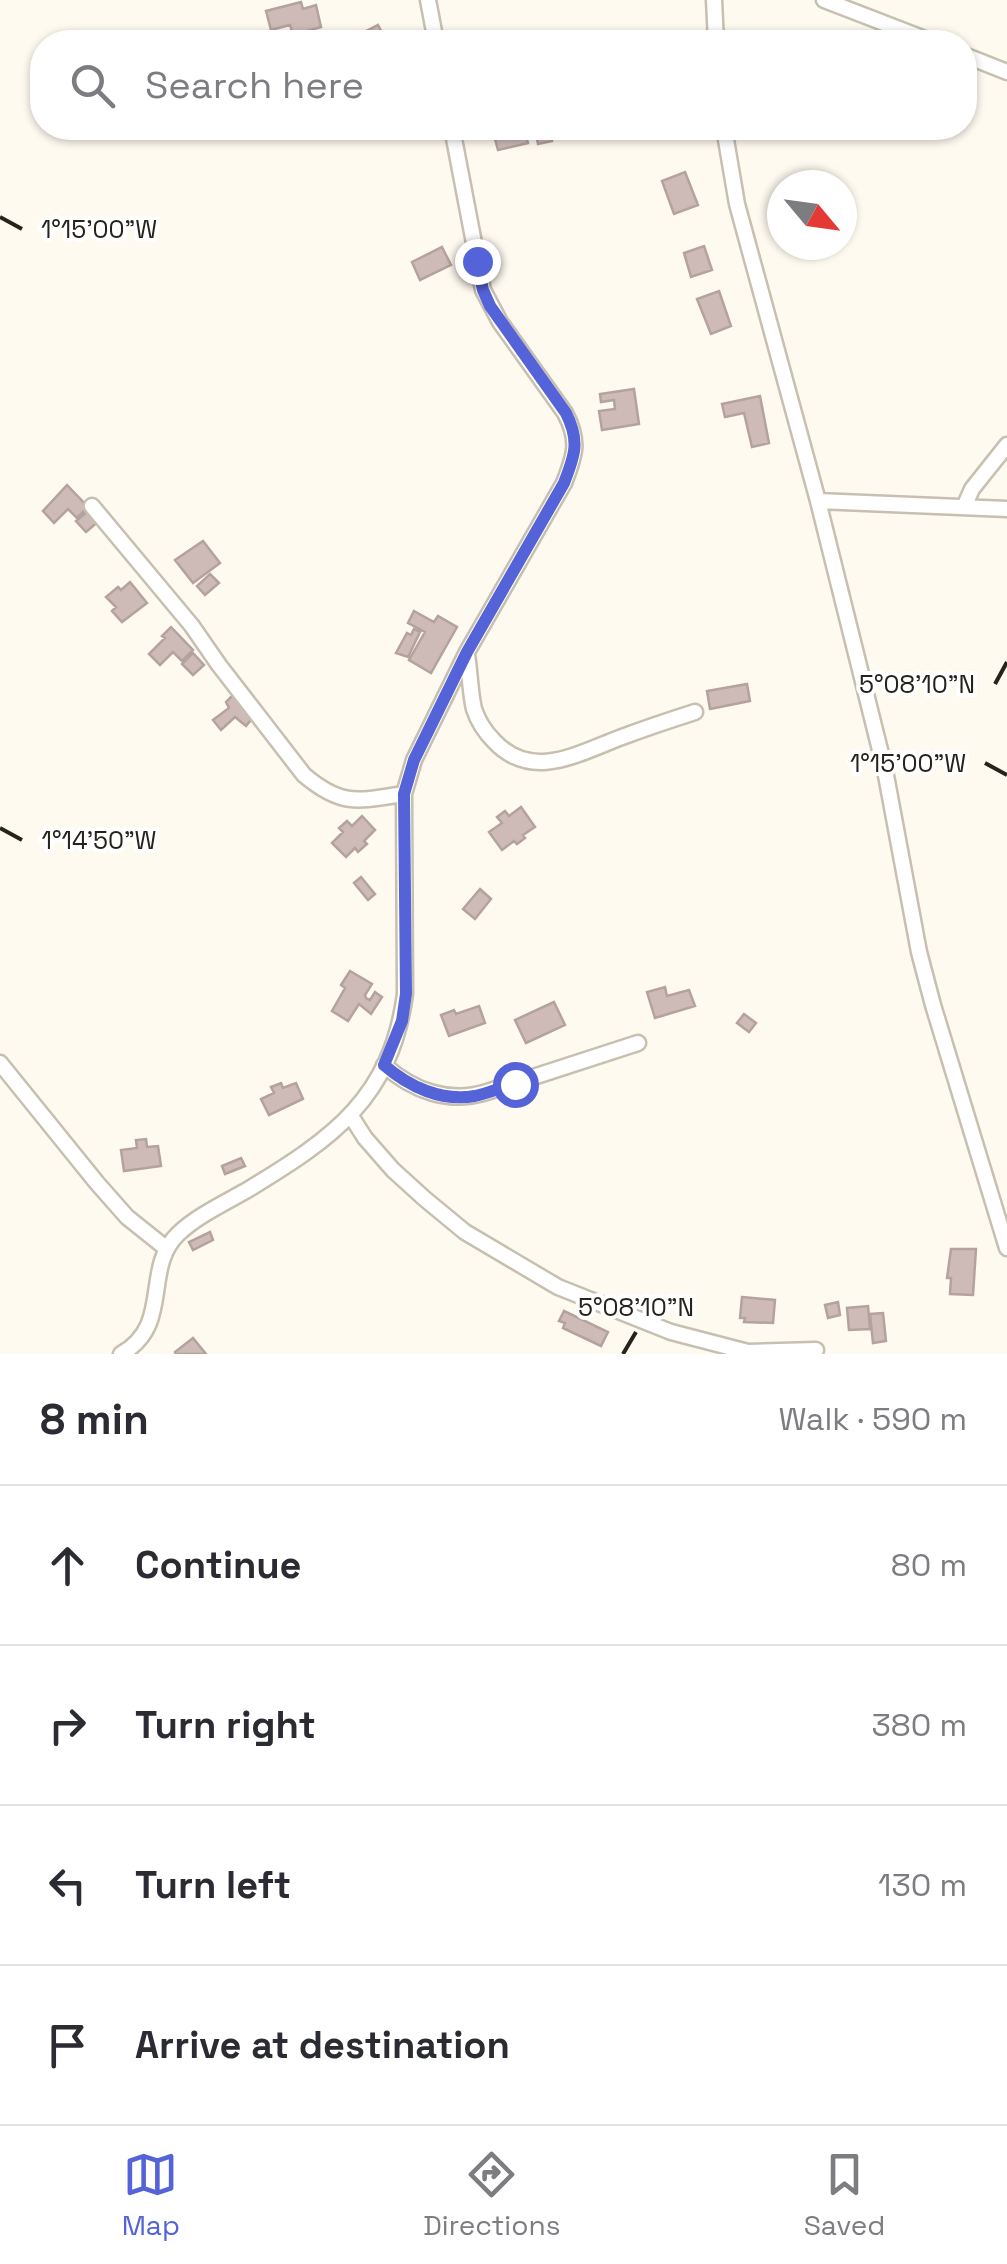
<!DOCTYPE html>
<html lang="en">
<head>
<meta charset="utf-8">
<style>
  body { margin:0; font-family:"Space Grotesk",sans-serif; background:#f7f7f7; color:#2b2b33 }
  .compass { position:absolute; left:767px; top:170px; width:90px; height:90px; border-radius:50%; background:#fff; box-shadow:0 2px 8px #0004; rotate:119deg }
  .stop { position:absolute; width:30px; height:30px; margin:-22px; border:8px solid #5563d9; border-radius:50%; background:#fff }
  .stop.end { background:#5563d9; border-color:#fff; box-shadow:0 2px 10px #0008 }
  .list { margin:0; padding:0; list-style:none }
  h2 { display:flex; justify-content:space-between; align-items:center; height:130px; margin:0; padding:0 40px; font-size:42px }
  h2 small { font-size:32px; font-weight:400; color:#7c7c81 }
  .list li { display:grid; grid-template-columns:65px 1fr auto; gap:30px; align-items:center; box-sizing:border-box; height:160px; padding:0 40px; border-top:2px solid #e1e1e2 }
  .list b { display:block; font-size:38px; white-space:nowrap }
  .list em { font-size:32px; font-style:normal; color:#7c7c81 }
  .icon { flex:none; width:55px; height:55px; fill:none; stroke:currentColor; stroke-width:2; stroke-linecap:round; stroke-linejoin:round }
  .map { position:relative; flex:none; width:1007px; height:1354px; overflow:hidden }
  .search { position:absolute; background:#fff; box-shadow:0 2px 8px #0004; left:30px; right:30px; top:30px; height:110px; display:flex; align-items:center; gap:25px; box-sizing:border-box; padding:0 35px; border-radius:40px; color:#7c7c81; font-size:38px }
  .sheet { height:770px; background:#fff }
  nav { display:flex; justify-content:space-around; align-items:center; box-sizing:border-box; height:140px; border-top:2px solid #e1e1e2; background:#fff; font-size:28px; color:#7c7c81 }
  nav a { display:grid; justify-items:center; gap:5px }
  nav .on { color:#5563d9 }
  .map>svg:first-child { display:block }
  .building { fill:#cebbb7; stroke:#b4a29e; stroke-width:2.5 }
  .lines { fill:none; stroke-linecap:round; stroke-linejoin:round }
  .minor-casing { stroke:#c7c0b0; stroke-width:19 }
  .minor { stroke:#fff; stroke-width:14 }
  .route { stroke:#5563d9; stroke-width:12 }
  .ticks { fill:none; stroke:#26231d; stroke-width:4 }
  .ticks-label { font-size:25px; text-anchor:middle; fill:#26231d; stroke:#fff; stroke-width:8; stroke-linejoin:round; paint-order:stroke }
</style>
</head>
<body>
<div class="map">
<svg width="1007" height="1354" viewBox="0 0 1007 1354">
  <rect width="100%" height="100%" fill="#fffaf0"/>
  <!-- building -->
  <path class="building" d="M301,2l2,7 13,-4 5,22 -28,8 -3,-10 -19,5 -5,-19z
    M378,25l9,17h-42z
    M492,128h32l4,15 -30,7z
    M535,128h15l2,13 -14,3z
    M685,172l13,33 -24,9 -12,-33z
    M704,246l8,24 -21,7 -7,-24z
    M442,247l9,18 -31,15 -8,-18z
    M719,291l12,35 -20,8 -14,-35z
    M634,389l5,35 -37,6 -3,-19 16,-2 -1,-9 -13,2 -1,-8z
    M760,396l9,47 -17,4 -8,-34 -19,4 -3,-13z
    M67,485l21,22 -11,11 -9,-9 -14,14 -11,-12z
    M89,510l10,11 -13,11 -10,-11z
    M203,541l17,22 -27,20 -18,-23z
    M210,574l9,9 -14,12 -8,-9z
    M130,582l17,21 -25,19 -10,-11 4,-4 -10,-10 12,-10 3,3z
    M414,611l20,11 4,-6 19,11 -26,46 -22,-13 16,-28 -17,-9z
    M171,627l22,23 -11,11 -9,-9 -13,13 -11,-11 16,-16 -3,-2z
    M414,629l6,3 -12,25 -12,-4 11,-20 4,2z
    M193,653l11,12 -11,10 -11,-11z
    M747,684l3,17 -40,8 -3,-18z
    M234,694l21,21 -9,11 -11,-9 -14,13 -8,-10 16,-12 -3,-6z
    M521,807l14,20 -12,8 2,3 -8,6 -3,-3 -12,9 -13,-18 13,-9 -5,-6 8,-6 4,5z
    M362,816l13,14 -11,11 3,3 -9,8 -3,-4 -9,9 -14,-14 11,-11 -4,-4 8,-7 5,5z
    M361,877l14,17 -7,6 -14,-17z
    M480,889l11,10 -16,20 -12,-10z
    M350,971l22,13 -7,11 1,3 4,2 5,-8 7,5 -11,17 -12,-10 -11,17 -16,-10 13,-23 -4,-3z
    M665,987l2,9 22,-6 6,16 -40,12 -8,-26z
    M554,1002l11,23 -39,18 -11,-23z
    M479,1006l6,17 -36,13 -8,-21 13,-5 2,4z
    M744,1014l12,9 -7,9 -12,-9z
    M281,1083l2,5 13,-5 7,16 -34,16 -8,-16 13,-6 -3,-6z
    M146,1139l1,8 11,-1 3,20 -37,5 -3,-21 16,-2 -1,-8z
    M241,1158l4,8 -20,8 -3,-8z
    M210,1232l3,8 -20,10 -4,-8z
    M951,1249h25l-3,46 -23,-1 1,-16h-4z
    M742,1297l33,3 -2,23 -29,-1 1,-4h-5z
    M838,1302l2,13 -12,3 -3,-13z
    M868,1306l2,23 -21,1 -2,-22z
    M564,1311l44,21 -7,14 -38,-18 2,-5 -6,-2z
    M883,1313l3,28 -13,2 -3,-29z
    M193,1338l13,16h-30l-1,-2z"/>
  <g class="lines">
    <!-- minor casing -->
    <g class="minor-casing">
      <path id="minor" d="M428,0l8,42
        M714,0l2,42
        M824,0l109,42
        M964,55l43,17
        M724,128l13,76 81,297 67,269 34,182 14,53 74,243
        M818,501l189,8
        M92,506l100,120 27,39 85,110c38,32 54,26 100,19
        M964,507l8,-18 35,-44
        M467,655c3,17 3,37 7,54 4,12 11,23 20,32 38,41 85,12 128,-4 24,-9 48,-17 73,-25
        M0,1063l97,120 30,34 40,32
        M384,1065c29,26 65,39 103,27l151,-49
        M351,1116l14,22 28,32 32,29 40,33 93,55 113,45 77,20 68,-2
        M121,1354c52,-29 21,-85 57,-120 20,-19 47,-31 71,-45 84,-51 142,-91 156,-195l-1,-200 10,-34 53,-108 97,-169c11,-28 16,-42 1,-70l-65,-91 -17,-32 -31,-162"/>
    </g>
    <!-- minor -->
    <use href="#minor" class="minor"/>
  </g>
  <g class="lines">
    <!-- route -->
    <path class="route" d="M477,261l6,29 7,16 76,107c14,28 9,42 -2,70l-97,169 -53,108 -10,34 2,200 -4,27 -18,44c25,22 58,37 91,31 14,-3 27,-9 40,-12"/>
  </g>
  <!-- ticks -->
  <path class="ticks" d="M0,217l22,12M995,684l12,-22M985,763l22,12M0,828l22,12M623,1354l13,-22"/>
  <g class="ticks-label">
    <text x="99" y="238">1°15'00"W</text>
    <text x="917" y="693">5°08'10"N</text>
    <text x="908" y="772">1°15'00"W</text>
    <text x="99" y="849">1°14'50"W</text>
    <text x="636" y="1316">5°08'10"N</text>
  </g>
</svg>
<svg class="compass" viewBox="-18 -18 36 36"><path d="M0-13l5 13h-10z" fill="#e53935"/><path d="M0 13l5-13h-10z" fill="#7c7c81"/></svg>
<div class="stop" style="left:515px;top:1084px"></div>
<div class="stop end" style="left:477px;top:261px"></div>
<div class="search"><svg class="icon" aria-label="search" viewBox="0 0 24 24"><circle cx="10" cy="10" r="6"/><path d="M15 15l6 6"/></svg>Search here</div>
</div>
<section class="sheet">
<h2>8 min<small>Walk · 590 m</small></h2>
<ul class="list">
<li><svg class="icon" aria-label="ahead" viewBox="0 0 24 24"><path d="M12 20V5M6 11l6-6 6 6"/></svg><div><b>Continue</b></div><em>80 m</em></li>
<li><svg class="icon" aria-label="right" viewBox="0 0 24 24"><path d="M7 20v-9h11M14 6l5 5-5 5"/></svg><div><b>Turn right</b></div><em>380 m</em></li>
<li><svg class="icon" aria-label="left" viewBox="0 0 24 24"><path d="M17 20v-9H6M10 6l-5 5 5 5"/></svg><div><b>Turn left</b></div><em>130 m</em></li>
<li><svg class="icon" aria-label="arrive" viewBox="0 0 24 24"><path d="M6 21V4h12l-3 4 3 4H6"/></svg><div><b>Arrive at destination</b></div></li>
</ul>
</section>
<nav>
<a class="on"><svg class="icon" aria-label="map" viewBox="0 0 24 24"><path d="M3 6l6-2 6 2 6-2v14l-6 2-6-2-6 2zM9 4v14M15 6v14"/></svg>Map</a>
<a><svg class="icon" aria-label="directions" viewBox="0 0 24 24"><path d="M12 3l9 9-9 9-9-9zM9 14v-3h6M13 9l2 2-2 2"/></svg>Directions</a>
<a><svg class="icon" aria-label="saved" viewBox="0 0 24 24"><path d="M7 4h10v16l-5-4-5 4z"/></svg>Saved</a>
</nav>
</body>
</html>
